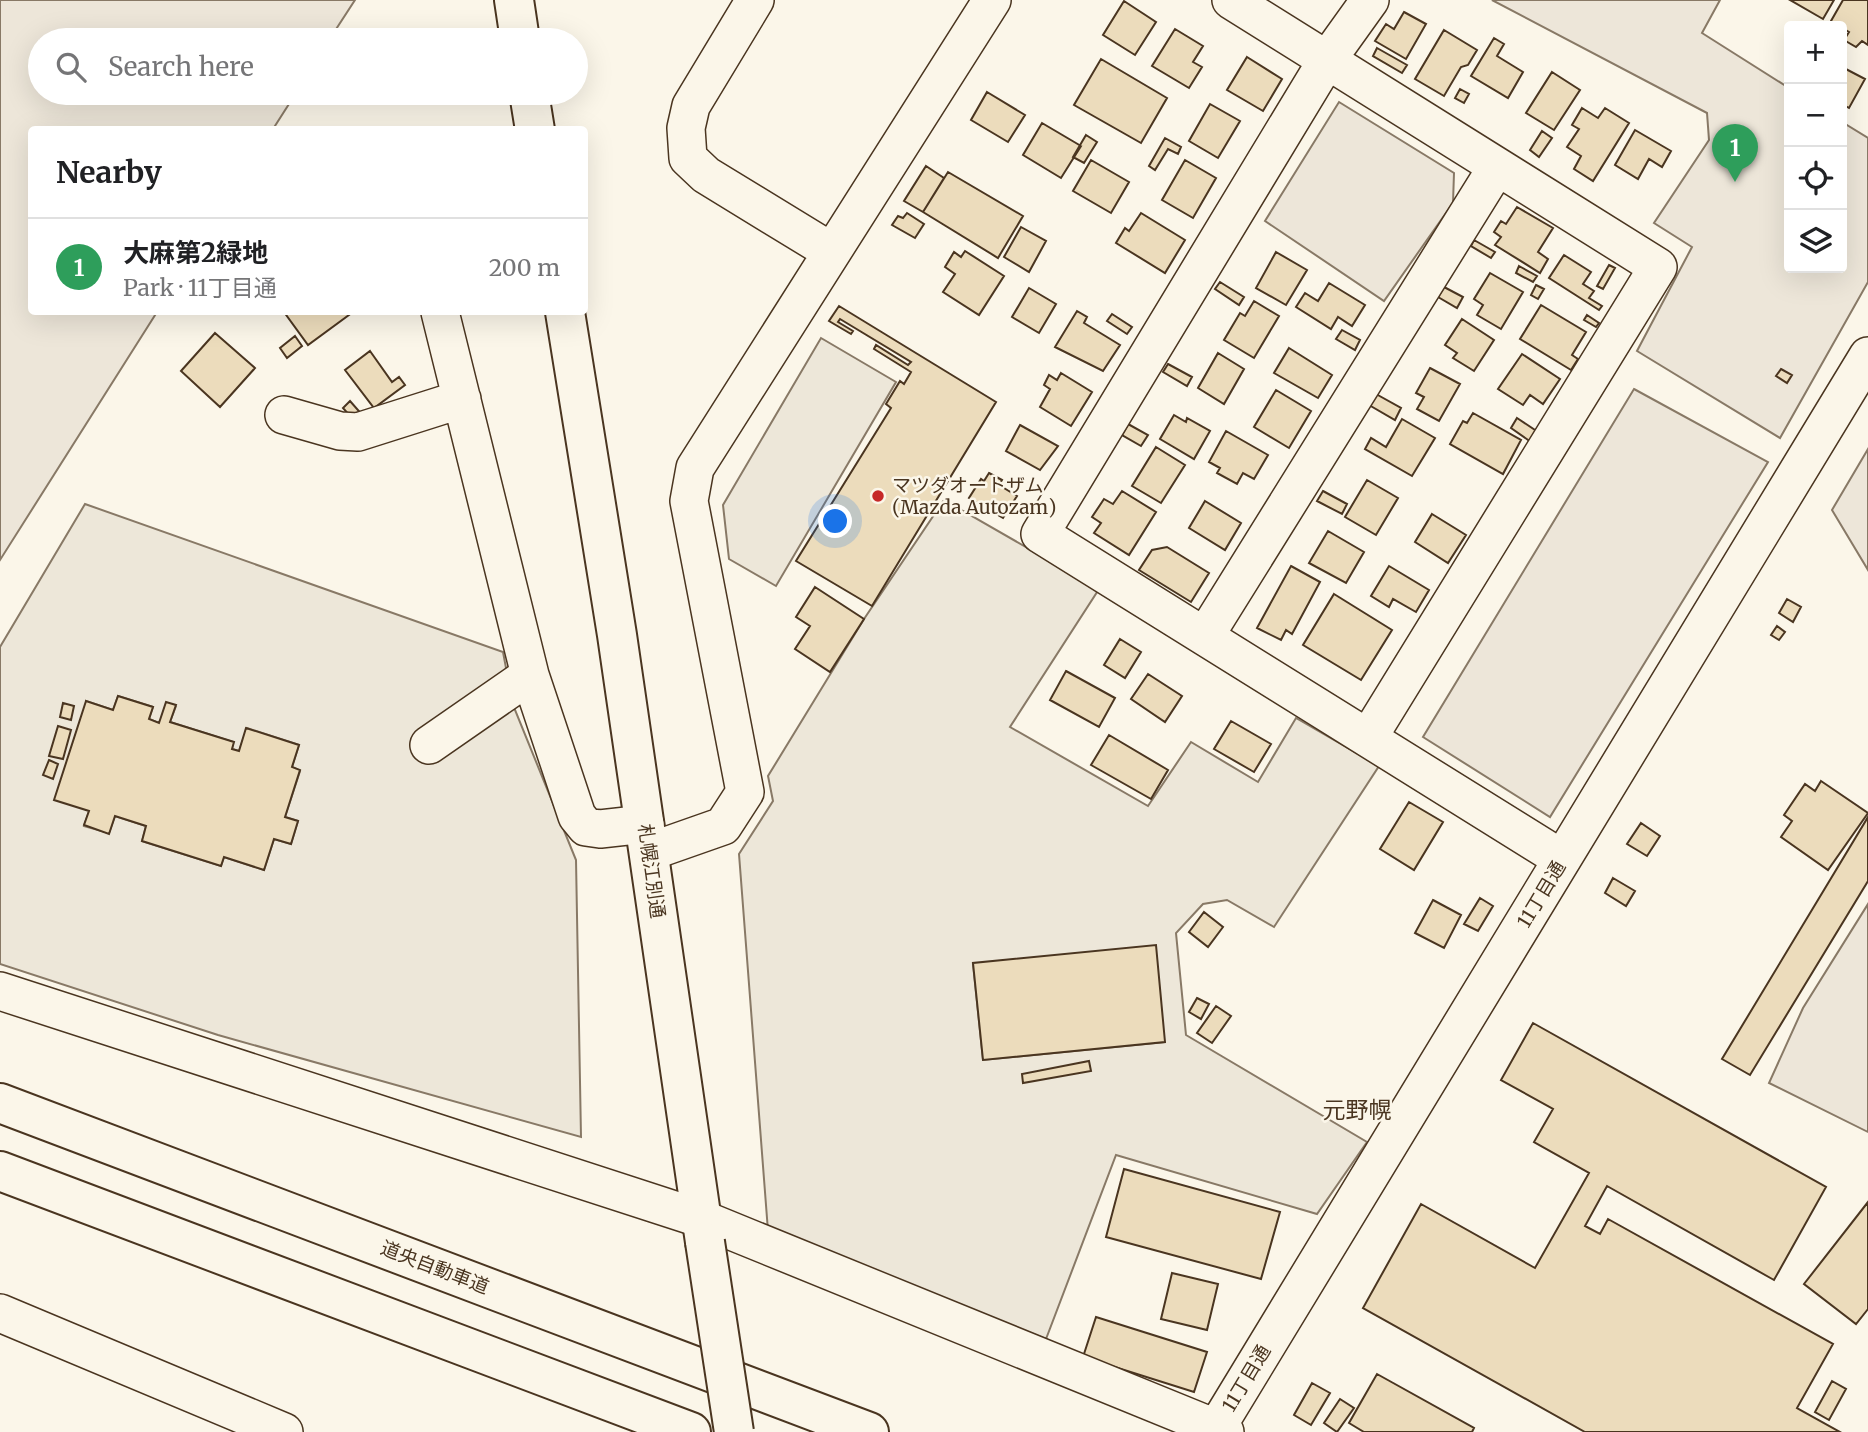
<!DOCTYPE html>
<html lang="en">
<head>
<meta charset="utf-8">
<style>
  body { margin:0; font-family:Merriweather,"Noto Sans JP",serif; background:#f6f6f6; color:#202124 }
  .controls { position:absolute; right:21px; top:21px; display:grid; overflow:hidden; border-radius:7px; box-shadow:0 7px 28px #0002 }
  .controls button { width:63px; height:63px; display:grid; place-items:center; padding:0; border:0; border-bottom:2px solid #e0e0e0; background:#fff; color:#202124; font:35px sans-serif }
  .you { position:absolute; left:836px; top:522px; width:24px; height:24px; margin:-18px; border:5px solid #fff; border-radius:50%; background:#1a73e8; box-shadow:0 0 0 10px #1a73e833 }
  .badge { display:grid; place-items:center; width:46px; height:46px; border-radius:50%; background:#1a73e8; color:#fff; font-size:23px; font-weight:700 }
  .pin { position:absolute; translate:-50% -58px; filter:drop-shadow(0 2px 4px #0008) }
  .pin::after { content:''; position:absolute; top:37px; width:24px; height:21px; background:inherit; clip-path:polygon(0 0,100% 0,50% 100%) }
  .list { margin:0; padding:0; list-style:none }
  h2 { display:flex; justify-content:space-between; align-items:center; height:91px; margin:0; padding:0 28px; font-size:30px }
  h2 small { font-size:23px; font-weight:400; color:#757577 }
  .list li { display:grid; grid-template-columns:46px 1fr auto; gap:21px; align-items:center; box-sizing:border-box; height:98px; padding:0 28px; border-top:2px solid #e0e0e0 }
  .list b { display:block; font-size:26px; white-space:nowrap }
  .list p { margin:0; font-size:23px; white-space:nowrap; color:#757577 }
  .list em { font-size:23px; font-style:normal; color:#757577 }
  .icon { flex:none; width:38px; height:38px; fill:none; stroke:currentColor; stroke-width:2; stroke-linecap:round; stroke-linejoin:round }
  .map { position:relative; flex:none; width:1868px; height:1432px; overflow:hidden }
  .search { position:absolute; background:#fff; box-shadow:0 7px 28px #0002; left:28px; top:28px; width:560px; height:77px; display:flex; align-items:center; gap:18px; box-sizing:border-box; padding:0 24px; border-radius:38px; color:#757577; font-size:26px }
  .panel { position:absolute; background:#fff; box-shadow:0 7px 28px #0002; left:28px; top:126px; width:560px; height:189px; border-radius:7px }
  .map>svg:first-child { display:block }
  .green { fill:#ede6d9; stroke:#887966; stroke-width:2 }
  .parking { fill:#ede7d9; stroke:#887966; stroke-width:2; fill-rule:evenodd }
  .building { fill:#ecdcbc; stroke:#4a3520; stroke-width:2 }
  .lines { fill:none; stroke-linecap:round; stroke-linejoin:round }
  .minor-casing { stroke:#4a3520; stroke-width:40 }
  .highway-casing { stroke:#4a3520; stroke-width:42 }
  .minor { stroke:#fbf6e9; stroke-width:37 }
  .highway { stroke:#fbf6e9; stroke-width:38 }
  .highway-bridge-casing { stroke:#4a3520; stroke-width:42; stroke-linecap:butt }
  .highway-bridge { stroke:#fbf6e9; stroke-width:38 }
  .poi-dot { fill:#c62828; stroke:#fbf6e9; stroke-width:2.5 }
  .labels { text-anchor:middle; stroke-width:5; stroke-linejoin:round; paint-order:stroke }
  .poi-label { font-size:19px; fill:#4a3520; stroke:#fbf6e9; text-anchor:start }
  .street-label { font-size:19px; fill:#4a3520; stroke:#fbf6e9 }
  .quarter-label { font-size:23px; fill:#4a3520; stroke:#fbf6e9 }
</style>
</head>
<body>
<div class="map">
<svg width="1868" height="1432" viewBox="0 0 1868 1432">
  <rect width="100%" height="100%" fill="#fbf6e9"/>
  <!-- green -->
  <path class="green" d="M0,0h355l-26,40h-289v53h256l-23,36 -241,1v182h125l-157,248z
    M1492,0h228l-18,33 87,55v180h53v-146l26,16v144l-88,156 -143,-87 55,-104 -38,-24 55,-83 -2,-27z
    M1339,102l115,71 -1,30 -69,98 -119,-80z
    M1634,389l134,73 -218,355 -127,-80z
    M1868,449v121l-36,-60z
    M1868,904v228l-99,-49 34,-75z"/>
  <!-- parking -->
  <path class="parking" d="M821,338l75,44 -120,204 -47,-27 -6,-54z
    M944,500l155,89 -89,138 138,79 43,-64 67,40 38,-64 83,48 -105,161 -47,-27 -24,4 -27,29 10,102 181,107 -50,72 -201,-59 -70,184 -278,-108 -29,-377 34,-53 -5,-25 96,-157zM973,964l192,78 -182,18z
    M85,504l418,148 10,53 63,155 5,277 -363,-102 -218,-71v-317zM118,696l35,11 -4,12 10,4 17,-17 -6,16 63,20 -1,7 7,2 8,-23 52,17 -7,22 8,4 -15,46 13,4 -7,23 -17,-5 -10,31 -40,-13 -3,9 -79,-25 4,-15 -31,-10 -6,17 -25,-7 5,-15 -3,-110 27,9z"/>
  <!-- building -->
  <path class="building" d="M1790,0h44l-11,19z
    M1843,0h25v45l-6,-4 -6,6 -12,-7 5,-8 -18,-11z
    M1124,1l32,21 -21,33 -32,-20z
    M1404,12l22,12 -20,35 -31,-18 11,-17 8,5z
    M1175,29l28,17 -10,16 9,5 -13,21 -37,-22z
    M1444,30l33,20 -9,15 -7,2 -17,29 -29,-17z
    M1494,38l10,6 -7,12 26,16 -15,26 -37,-22z
    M1377,48l30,17 -5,8 -29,-17z
    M1247,57l35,22 -19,32 -36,-21z
    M1101,59l66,39 -26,45 -67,-38z
    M1842,67l23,12 -16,29 -7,-4z
    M1552,72l28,18 -26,40 -28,-17z
    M1460,89l9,5 -5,9 -9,-5z
    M987,92l38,23 -17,27 -37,-22z
    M1210,104l30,17 -22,37 -29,-17z
    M1582,108l16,10 7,-10 24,15 -36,58 -19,-12 7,-13 -14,-9 12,-18 -7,-4z
    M1042,123l39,23 -20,32 -38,-23z
    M1635,130l36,21 -9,16 -13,-8 -11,20 -23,-14z
    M1542,131l10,7 -13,19 -9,-7z
    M1086,135l11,7 -13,21 -11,-6z
    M1165,138l16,9 -3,7 -10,-5 -13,21 -6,-4z
    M1091,160l38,22 -18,31 -38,-22z
    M1185,160l31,18 -23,40 -31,-18z
    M926,166l18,12 -21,34 -19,-11z
    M948,172l75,44 -25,42 -75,-46z
    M1517,207l36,21 -15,24 10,7 -8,14 -45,-28 6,-8 -7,-5 7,-11 5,3z
    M907,213l17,11 -9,14 -23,-13 6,-9 5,2z
    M1141,213l44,27 -20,33 -49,-30 9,-15 4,3z
    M1021,227l25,14 -17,31 -25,-15z
    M1474,240l21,12 -4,6 -20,-12z
    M965,251l39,25 -25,39 -36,-23 12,-18 -10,-7 9,-15 7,5z
    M1276,252l31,18 -21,35 -30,-17z
    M1564,255l27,17 -8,12 11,7 -5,7 13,8 -3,4 -50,-32z
    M1609,265l6,3 -12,21 -6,-3z
    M1519,266l18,10 -4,6 -17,-9z
    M1490,273l33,19 -22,37 -24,-14 6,-10 -9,-6z
    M1220,282l24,15 -5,8 -24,-16z
    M1329,283l36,22 -13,21 -14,-9 -7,12 -35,-22 9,-14 13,8z
    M1536,285l8,4 -6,10 -7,-4z
    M1444,287l19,10 -6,11 -19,-11z
    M1029,288l27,16 -17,29 -27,-16z
    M1254,301l25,15 -25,42 -30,-18 16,-27 5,3z
    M1541,305l45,27 -14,23 6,4 -7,11 -51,-31z
    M839,306l157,96 -124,204 -76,-45 95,-153 -5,-4 14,-23 4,3 7,-12 -37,-23 2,-4 32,20 3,-3 -71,-43 -2,3 15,9 -2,3 -22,-13z
    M1077,311l10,6 -3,6 36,22 -17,26 -48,-24z
    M284,312h69l-45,33z
    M1112,314l20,13 -5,7 -20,-13z
    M1587,315l12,8 -3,4 -12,-7z
    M1462,319l32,21 -20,31 -21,-13 4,-5 -12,-8z
    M1342,330l18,10 -5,10 -19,-11z
    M215,333l40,35 -35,39 -39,-36z
    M295,336l7,10 -15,12 -7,-10z
    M1289,348l43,27 -14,23 -44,-25z
    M370,351l22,31 7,-5 6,8 -31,23 -29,-38z
    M1218,353l26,16 -20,35 -26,-16z
    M1522,354l38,25 -17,25 -13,-9 -7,10 -25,-16z
    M1168,364l24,13 -5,9 -24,-14z
    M1430,368l30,16 -21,37 -22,-12 7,-12 -8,-4z
    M1781,369l11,6 -5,8 -11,-7z
    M1061,373l31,19 -21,34 -31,-19 10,-18 -6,-4 5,-10 8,5z
    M1276,390l35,21 -22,37 -35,-21z
    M1376,394l25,14 -6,12 -26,-15z
    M350,401l15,17 -8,6 -14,-16z
    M1473,413l48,27 -18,34 -53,-30 13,-23 4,2z
    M1174,415l12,7 1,-4 23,13 -16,28 -34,-20z
    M1517,418l21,14 -7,10 -20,-14z
    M1402,419l33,19 -23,38 -47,-27 6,-11 15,9z
    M1128,424l20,11 -7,11 -19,-11z
    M1020,425l38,21 -18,24 -34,-19z
    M1226,431l42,24 -14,24 -11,-6 -6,11 -20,-11 3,-5 -11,-6z
    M1156,447l29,18 -24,38 -29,-17z
    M989,473l13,7 -3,5 18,11 -14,22 -34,-20 12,-19 3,2z
    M1367,480l31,18 -22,37 -31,-18z
    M1122,491l34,21 -27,43 -35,-22 7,-10 -9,-6 12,-18 9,5z
    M1323,491l24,13 -5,10 -25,-13z
    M1205,501l36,22 -16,27 -36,-22z
    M1432,514l34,21 -18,28 -33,-21z
    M1328,531l36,21 -18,31 -37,-20z
    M1167,547l42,26 -18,29 -52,-32 13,-20z
    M1291,566l29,16 -28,52 -6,-4 -5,10 -24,-12z
    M1389,566l40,24 -13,22 -23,-13 -4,8 -18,-11z
    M815,587l49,32 -34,53 -35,-23 15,-23 -14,-9z
    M1334,594l58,36 -31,50 -58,-35z
    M1787,599l14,8 -8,15 -14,-9z
    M1777,626l8,6 -6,8 -8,-5z
    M1120,639l21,13 -16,26 -21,-13z
    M1066,671l49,27 -16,29 -49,-27z
    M1148,674l34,22 -17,26 -34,-23z
    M118,696l35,11 -4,12 10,4 7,-21 10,3 -6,17 64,20 -2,7 7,2 7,-23 53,17 -7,22 8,3 -15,47 13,4 -7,23 -17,-5 -10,31 -40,-13 -3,9 -79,-25 4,-15 -31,-10 -6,18 -25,-9 5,-14 -35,-11 32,-99 27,9z
    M63,703l11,3 -3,14 -11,-3z
    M1231,721l40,23 -17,28 -40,-23z
    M58,726l13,4 -8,29 -14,-3z
    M1109,735l59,35 -17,29 -60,-34z
    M49,760l9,4 -5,15 -10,-4z
    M1821,781l47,32 -40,57 -47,-33 11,-16 -8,-6 21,-31 10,7z
    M1409,802l34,20 -29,48 -34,-21z
    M1868,817v64l-118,194 -28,-16z
    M1641,823l19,13 -13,20 -20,-12z
    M1613,878l22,13 -9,15 -21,-13z
    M1480,898l13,8 -15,25 -14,-7z
    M1433,900l28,15 -17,33 -29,-15z
    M1204,912l19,15 -15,20 -19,-15z
    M1156,945l9,97 -182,18 -10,-97z
    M1197,998l12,6 -8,15 -12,-7z
    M1216,1006l15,10 -19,27 -15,-10z
    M1533,1023l293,164 -52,93 -167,-94 -22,40 15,8 8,-15 225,125 -36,64 43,24h-255l-222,-124 58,-104 114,64 54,-95 -55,-31 19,-33 -52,-29z
    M1089,1061l2,10 -68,12 -1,-9z
    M1124,1169l156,43 -19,67 -155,-42z
    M1868,1202v107l-12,15 -52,-40z
    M1172,1273l46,11 -11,46 -46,-11z
    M1096,1317l111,35 -13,40 -111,-35z
    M1377,1374l97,54 -2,4h-108l-15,-9z
    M1832,1381l14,8 -17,31 -14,-8z
    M1312,1383l18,10 -19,32 -17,-10z
    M1340,1399l14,9 -17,24 -13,-9z"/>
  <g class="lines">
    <!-- minor casing -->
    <g class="minor-casing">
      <path id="minor" d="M755,0l-64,106 -5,22 2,30 18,17 126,77
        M1231,0l427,267 -290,471
        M1370,0l-43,60 -287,474 522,325
        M440,312l90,363 47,141 9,11 14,2 45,-5
        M284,415l56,16 18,1 104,-33
        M1205,636l292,-469
        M429,745l101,-70
        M649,852l74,-26 22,-34 -56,-291 6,-33 297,-468
        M0,991l702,228 523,213
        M0,1313l284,119
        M1214,1432l654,-1076"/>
    </g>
    <!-- highway casing -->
    <g class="highway-casing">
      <path id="highway" d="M514,0l6,40
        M529,93l6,37
        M565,312l52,323 88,607
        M0,1103l869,329
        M0,1171l691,261"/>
    </g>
    <!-- minor -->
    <use href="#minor" class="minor"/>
    <!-- highway -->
    <use href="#highway" class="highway"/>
    <!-- highway-bridge casing -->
    <g class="highway-bridge-casing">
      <path id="highway-bridge" d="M705,1242l29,190"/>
    </g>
    <!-- highway-bridge -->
    <use href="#highway-bridge" class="highway-bridge"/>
  </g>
  <!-- markers -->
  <circle class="poi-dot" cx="878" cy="496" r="7"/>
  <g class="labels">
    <!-- poi labels -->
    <g class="poi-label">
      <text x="892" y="492">マツダオートザム<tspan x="892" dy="22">(Mazda Autozam)</tspan></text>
    </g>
    <!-- street labels -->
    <g class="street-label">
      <text transform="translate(652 871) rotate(82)" y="7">札幌江別通</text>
      <text transform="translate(1541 894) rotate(-59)" y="7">11丁目通</text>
      <text transform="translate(435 1267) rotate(21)" y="7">道央自動車道</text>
      <text transform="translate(1246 1378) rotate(-59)" y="7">11丁目通</text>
    </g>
    <!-- quarter labels -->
    <g class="quarter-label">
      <text x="1357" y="1118">元野幌</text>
    </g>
  </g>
</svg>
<div class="controls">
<button>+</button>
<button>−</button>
<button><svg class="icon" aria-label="locate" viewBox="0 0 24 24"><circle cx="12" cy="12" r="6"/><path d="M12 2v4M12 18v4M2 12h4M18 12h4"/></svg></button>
<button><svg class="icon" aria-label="layers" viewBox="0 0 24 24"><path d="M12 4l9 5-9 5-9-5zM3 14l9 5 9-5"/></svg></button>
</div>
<div class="you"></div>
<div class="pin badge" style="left:1735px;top:182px;background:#2e9e5b">1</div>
<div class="search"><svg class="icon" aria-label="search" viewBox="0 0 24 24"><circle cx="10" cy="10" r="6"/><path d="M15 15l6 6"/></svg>Search here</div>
<section class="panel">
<h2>Nearby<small></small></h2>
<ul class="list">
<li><span class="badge" style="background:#2e9e5b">1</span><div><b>大麻第2緑地</b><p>Park · 11丁目通</p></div><em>200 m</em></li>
</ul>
</section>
</div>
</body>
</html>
